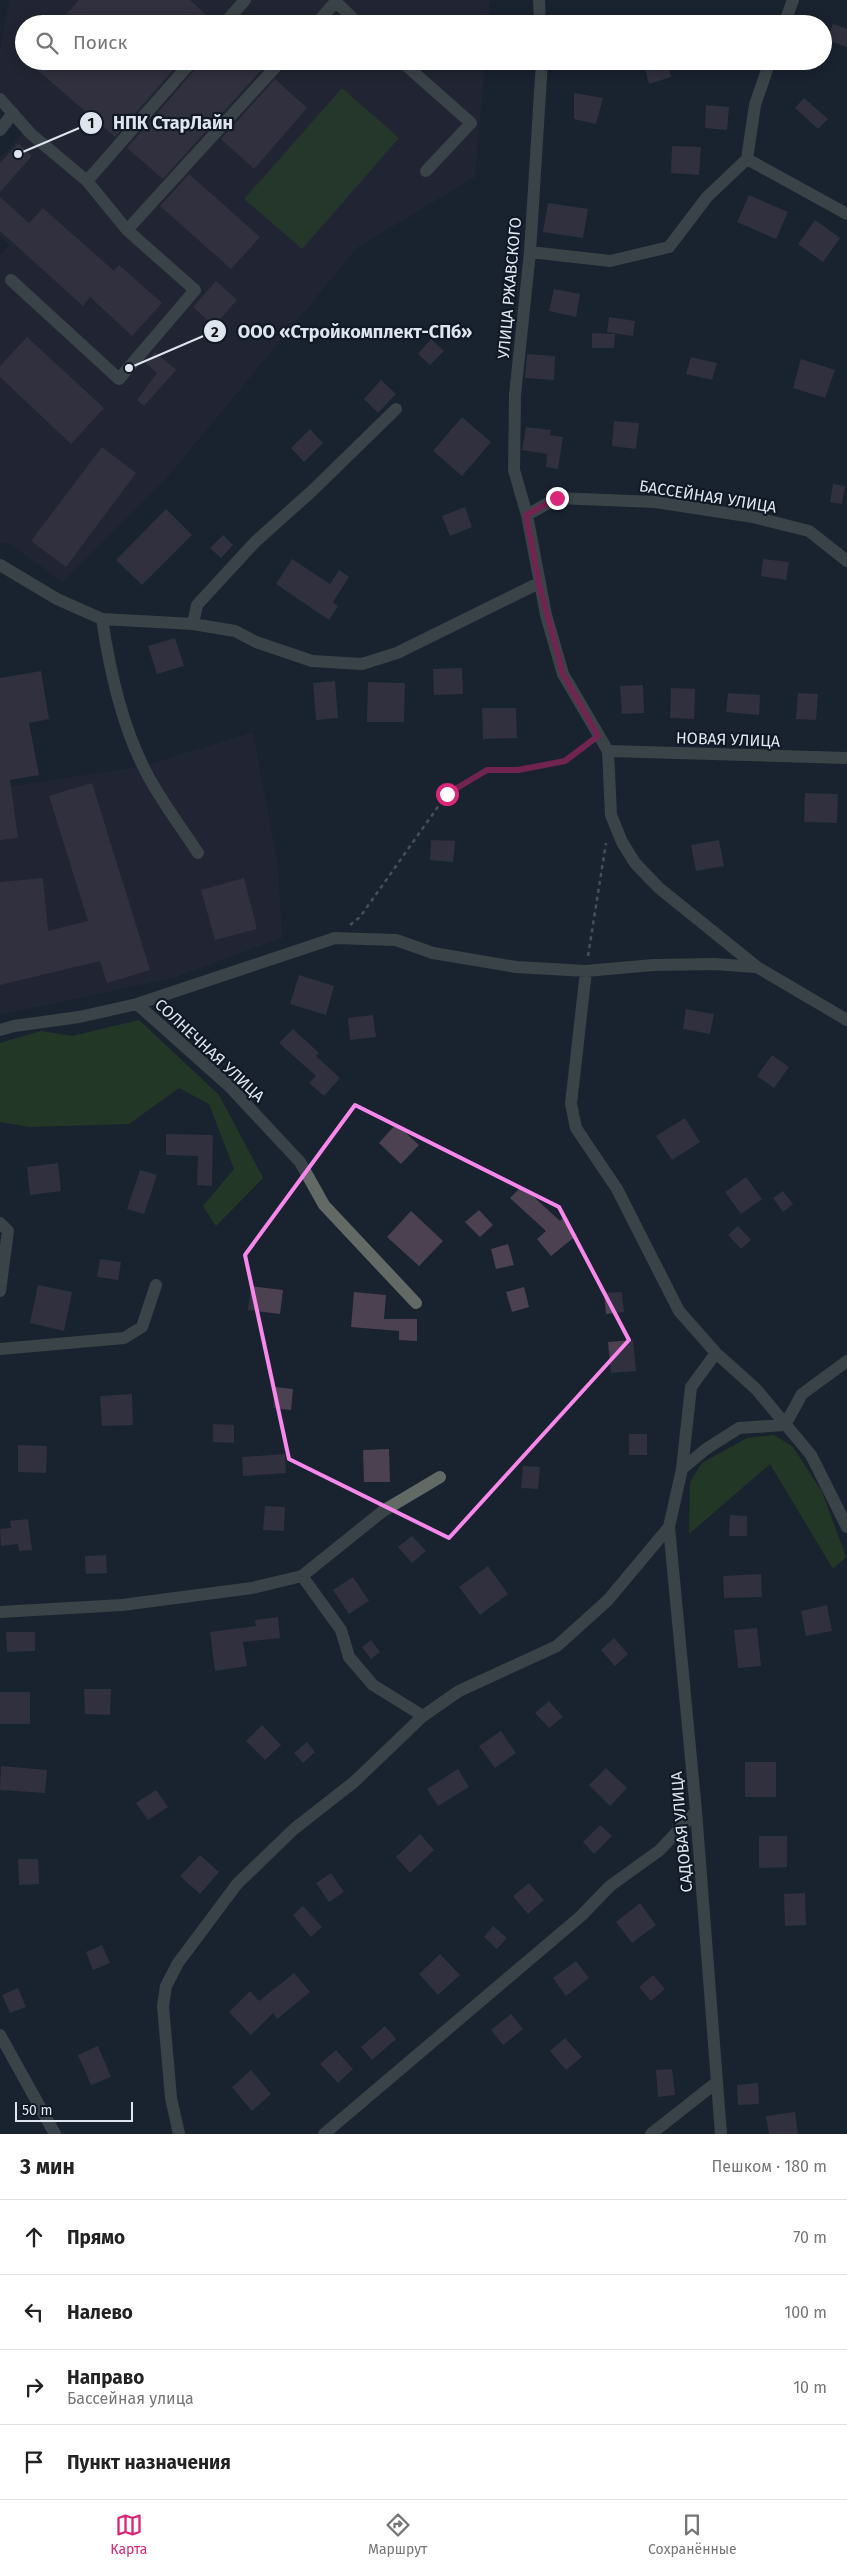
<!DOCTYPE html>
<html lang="ru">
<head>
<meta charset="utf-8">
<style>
  body { margin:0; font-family:"Fira Sans",sans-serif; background:#f6f6f6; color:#222 }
  .scale { position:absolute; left:15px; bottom:12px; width:118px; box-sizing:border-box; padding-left:5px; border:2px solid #dee5ee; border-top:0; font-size:14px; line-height:18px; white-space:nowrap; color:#dee5ee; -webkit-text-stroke:4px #101925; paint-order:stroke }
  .stop { position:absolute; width:15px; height:15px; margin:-11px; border:4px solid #db2777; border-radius:50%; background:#fff }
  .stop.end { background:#db2777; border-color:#fff; box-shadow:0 1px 5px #0008 }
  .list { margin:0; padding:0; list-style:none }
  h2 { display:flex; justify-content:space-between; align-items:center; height:65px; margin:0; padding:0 20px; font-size:21px }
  h2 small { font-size:16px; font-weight:400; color:#767676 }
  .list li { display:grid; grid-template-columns:32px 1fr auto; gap:15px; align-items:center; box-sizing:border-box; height:75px; padding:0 20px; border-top:1px solid #e0e0e0 }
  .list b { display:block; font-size:19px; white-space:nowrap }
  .list p { margin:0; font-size:16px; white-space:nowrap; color:#767676 }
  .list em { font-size:16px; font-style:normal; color:#767676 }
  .icon { flex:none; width:28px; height:28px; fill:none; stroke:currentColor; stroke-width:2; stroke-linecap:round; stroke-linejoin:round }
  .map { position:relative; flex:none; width:847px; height:2134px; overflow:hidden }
  .search { position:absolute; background:#fff; box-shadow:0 2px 12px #0003; left:15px; right:15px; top:15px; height:55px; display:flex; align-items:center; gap:12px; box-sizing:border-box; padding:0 18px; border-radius:28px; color:#767676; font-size:19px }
  .sheet { height:365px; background:#fff }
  nav { display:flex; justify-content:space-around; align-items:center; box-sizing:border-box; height:70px; border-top:1px solid #e0e0e0; background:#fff; font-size:14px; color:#767676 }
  nav a { display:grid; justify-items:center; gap:2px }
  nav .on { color:#db2777 }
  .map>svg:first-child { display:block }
  .industrial { fill:#2b2636 }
  .green { fill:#334e25 }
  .forest { fill:#30501e }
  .building { fill:#4c4150 }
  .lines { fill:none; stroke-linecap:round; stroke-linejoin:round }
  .path { stroke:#7c848f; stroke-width:2.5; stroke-dasharray:4 4; stroke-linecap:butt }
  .minor { stroke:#636a65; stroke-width:12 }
  .route { stroke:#db2777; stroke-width:6 }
  .marked { fill:none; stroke:#f888eb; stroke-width:4; stroke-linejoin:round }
  .labels { text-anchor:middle; stroke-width:4.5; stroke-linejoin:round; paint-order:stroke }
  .street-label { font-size:16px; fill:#dee5ee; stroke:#101925 }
  .leader { fill:none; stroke:#dee5ee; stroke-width:2 }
  .callout-dot { fill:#dee5ee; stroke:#101925; stroke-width:2 }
  .mark-label { font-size:15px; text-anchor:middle; font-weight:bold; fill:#111 }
  .callout-label { font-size:18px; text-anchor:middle; font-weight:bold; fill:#dee5ee; stroke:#101925; stroke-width:4.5; stroke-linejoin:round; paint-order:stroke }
</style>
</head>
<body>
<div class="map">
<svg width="847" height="2134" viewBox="0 0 847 2134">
  <rect width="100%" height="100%" fill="#19222f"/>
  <!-- industrial -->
  <path class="industrial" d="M9,0h481l-2,24h-464v37h461l-10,116 -117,70 -193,233 -102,102 -54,-38 -9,-1v-288l9,-10 -9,-9v-78l31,-35 -31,-26v-47z
    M253,732l25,132 4,74 -109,40 -173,37v-227l143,-22z"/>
  <!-- green -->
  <path class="green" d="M342,88l57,50 -97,111 -58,-50z"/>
  <!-- forest -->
  <path class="forest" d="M139,1020l80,75 44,83 -47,48 -13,-20 31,-37 -25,-65 -30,-16 -50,36 -100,3 -29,-5v-79l41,-12 31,5z
    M774,1435l19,12 29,45 24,65 -13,12 -63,-105 -81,70 1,-52 12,-19 45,-25z"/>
  <!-- building -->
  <path class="building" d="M79,0h111l26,24h-158z
    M833,24l14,5v18l-20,-7z
    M27,61h154l-66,76z
    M200,61h67l-4,7 -100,111 -36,-31 71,-82z
    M643,61h24l4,16 -22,7z
    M275,79l32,29 -53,61 -33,-30z
    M574,93l29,5 -7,26 -22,-5z
    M804,98l24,21 -10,10 -23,-21z
    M706,105l23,2 -2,23 -22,-2z
    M18,143l14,13 -32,36v-29z
    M672,146l29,1 -2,28 -28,-2z
    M189,174l71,63 -29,32 -71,-63z
    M749,195l39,17 -12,27 -39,-17z
    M0,197l29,26 14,-15 71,63 5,-6 43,38 -30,33 -42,-39 -7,9 -83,-75z
    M548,203l40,6 -5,29 -40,-6z
    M815,220l25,18 -17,24 -25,-18z
    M216,281l21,19 -23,26 -21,-19z
    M554,289l26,5 -4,23 -27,-6z
    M609,317l26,4 -2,15 -26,-4z
    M592,333l23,1 -1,14h-22z
    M27,337l77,71 -33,36 -71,-67v-11z
    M431,339l13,12 -14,14 -12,-11z
    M155,352l21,18 -32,36 -7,-6 20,-27 -11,-10z
    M527,354l28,2 -1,24 -29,-2z
    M691,357l26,6 -5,17 -26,-6z
    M801,359l34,11 -10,28 -32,-10z
    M381,380l15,14 -18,19 -14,-14z
    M462,417l29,25 -29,34 -29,-25z
    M614,421l25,2 -3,26 -24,-3z
    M526,427l25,3 -1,5 13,2 -5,32 -12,-2 1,-13 -25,-4z
    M310,429l13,14 -19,19 -13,-14z
    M102,447l34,26 -70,94 -35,-26z
    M833,484l12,2 -3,18 -12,-2z
    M465,507l7,20 -22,9 -8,-20z
    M166,509l26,26 -50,50 -26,-25z
    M223,535l10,10 -12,13 -11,-10z
    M292,559l38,25 9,-14 10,7 -16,25 5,4 -9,14 -53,-36z
    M763,559l26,3 -3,18 -25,-4z
    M175,638l9,28 -27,8 -9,-28z
    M462,668l1,26 -29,1 -1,-26z
    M41,671l8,48 -20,4 10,52 -29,5 8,58 -18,2v-162z
    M335,681l3,37 -22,2 -3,-37z
    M368,682l37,1 -1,39h-37z
    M643,685l1,28 -22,1 -2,-28z
    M671,688l24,1 -1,30 -24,-1z
    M728,693l32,2 -1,20 -33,-3z
    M798,693l20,1 -2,26 -20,-1z
    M482,708h34l1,30 -34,1z
    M92,783l58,187 -43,13 -7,-22 -100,24v-103l43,-4 5,53 40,-10 -39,-125z
    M805,793l33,1 -1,29 -33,-1z
    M431,840l24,1 -2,21 -23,-2z
    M719,840l5,26 -28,5 -5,-26z
    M244,878l13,51 -42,11 -14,-50z
    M299,975l35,11 -8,29 -36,-11z
    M686,1009l28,5 -4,20 -27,-5z
    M373,1015l3,22 -26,3 -2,-22z
    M293,1029l26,24 -3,3 24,22 -16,18 -15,-13 7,-7 -37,-33z
    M772,1055l17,12 -15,21 -17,-12z
    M685,1118l15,24 -28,18 -16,-24z
    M396,1124l23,21 -18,19 -22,-21z
    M166,1134l47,1 -1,51 -15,-1 1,-29 -32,-1z
    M58,1163l3,28 -31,4 -3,-28z
    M140,1170l17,5 -13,39 -17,-5z
    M746,1177l16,22 -21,15 -16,-22z
    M522,1186l38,35 3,-3 14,17 -26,21 -14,-17 9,-8 -36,-33z
    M783,1191l10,13 -10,8 -10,-14z
    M479,1210l14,15 -13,12 -15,-15z
    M411,1211l32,30 -24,25 -32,-29z
    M738,1226l13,14 -10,9 -13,-14z
    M508,1244l6,21 -18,4 -5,-20z
    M100,1259l21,3 -3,18 -21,-3z
    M38,1285l34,7 -8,39 -34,-8z
    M251,1286l32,4 -3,24 -32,-4z
    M524,1287l5,20 -17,5 -6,-20z
    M354,1292l32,3 -2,24h33v22l-18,-1v-9l-48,-4z
    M622,1292l2,20 -18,2 -2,-21z
    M633,1340l3,31 -25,2 -3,-31z
    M275,1387l18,2 -2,21 -18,-2z
    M132,1394l1,31 -31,1 -2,-30z
    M213,1424l21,1v18l-21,-1z
    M629,1434h18v21h-18z
    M18,1445l29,1 -1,27 -28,-1z
    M389,1449l1,33h-26l-1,-32z
    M285,1454l1,19 -43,3 -1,-19z
    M523,1466l17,1 -2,22 -17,-1z
    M265,1506l20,1 -1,24 -21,-1z
    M730,1515l17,1v20h-18z
    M28,1519l4,31 -13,1 -1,-7 -17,2 -1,-17 11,-1 -1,-7z
    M412,1536l14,15 -14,12 -14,-16z
    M106,1555l1,18 -21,1 -1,-18z
    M488,1566l20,28 -28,21 -21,-28z
    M761,1574l1,23 -38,1 -1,-22z
    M353,1577l16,24 -20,13 -16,-24z
    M827,1605l5,26 -26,5 -5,-25z
    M278,1617l2,21 -37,4 4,24 -32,5 -5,-39 46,-6 -1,-6z
    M757,1628l4,38 -23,2 -4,-38z
    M6,1632h29v19l-28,1z
    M614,1638l14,16 -13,12 -14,-16z
    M371,1640l9,12 -9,7 -9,-12z
    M84,1689h27l-1,26 -25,-1z
    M0,1692h30v32h-30z
    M549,1701l14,16 -14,11 -14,-15z
    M262,1725l19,20 -16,15 -19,-19z
    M501,1731l15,22 -21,15 -16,-22z
    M307,1742l8,10 -12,11 -9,-10z
    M745,1762h31v35h-31z
    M1,1766l46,4 -2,23 -45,-3z
    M606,1768l21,20 -17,18 -21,-21z
    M458,1769l11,18 -31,19 -11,-17z
    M156,1790l12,17 -20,13 -12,-17z
    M600,1825l12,11 -18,18 -11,-12z
    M420,1834l14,16 -24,23 -14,-16z
    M759,1836h28v31l-28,1z
    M200,1855l19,17 -19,22 -20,-18z
    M18,1859h20l1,25 -20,1z
    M331,1873l13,19 -15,10 -13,-19z
    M529,1883l15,17 -16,14 -15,-18z
    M805,1893l1,32 -21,1 -1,-32z
    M640,1903l16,22 -24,18 -16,-21z
    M303,1906l19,21 -11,10 -18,-22z
    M493,1926l14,12 -10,11 -13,-12z
    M102,1945l8,18 -17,7 -7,-18z
    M440,1954l20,21 -22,20 -19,-21z
    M576,1961l13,17 -23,18 -13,-18z
    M294,1973l16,19 -33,27 -4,-6 -22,22 -22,-23 21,-21 9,10z
    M653,1975l12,14 -14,12 -12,-14z
    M18,1988l8,19 -16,6 -8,-18z
    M511,2014l12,15 -20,16 -12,-15z
    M385,2026l11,13 -24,21 -11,-13z
    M565,2038l17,19 -16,13 -16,-19z
    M98,2046l13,31 -20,8 -13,-30z
    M336,2050l17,19 -15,14 -18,-19z
    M672,2069l3,26 -17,2 -2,-27z
    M251,2070l20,24 -19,17 -20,-24z
    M758,2083l1,21 -21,1 -1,-20z
    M795,2112l3,22h-29l-3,-18z"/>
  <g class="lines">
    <!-- path -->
    <path class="path" d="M350,925l10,-8 87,-123 40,-24h31l47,-9 22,-17
      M588,956l18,-113"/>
    <!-- minor -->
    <path class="minor" d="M539,0l1,24
      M336,2l23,22
      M224,24l21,-24
      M316,24l21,-24
      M784,24l9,-24
      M401,61l70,62 -45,48
      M542,61l-12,191 -15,143 -1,75 13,45 19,100 17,59 45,77 3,64 11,27 13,21 24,25 98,79 90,53
      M0,99l31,35 56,47 40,49 68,60 -76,89 -108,-99
      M0,130l13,-17
      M747,159l100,55
      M87,181l105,-120
      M127,230l154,-169
      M530,252l80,9 59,-14 38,-50 40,-38 8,-54 15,-44
      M527,515l30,-17 98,4 98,15 56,14 38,30
      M0,565l57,34 45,20 91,5 42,7 21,11 56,19 50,3 35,-11 142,-70
      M102,619c7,47 20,105 41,147 14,30 37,59 55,87
      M193,624l4,-19 58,-63 57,-51 84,-82
      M608,751l239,7
      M586,971l-15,133 5,24 41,61 62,122 37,42 40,36 55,66 36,72
      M137,1004l92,82 71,76 24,43 92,98
      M0,1030l14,-4 65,-9 58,-13 198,-66 61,2 37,13 83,14 70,4 67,-6 62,-1 40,3
      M0,1223l8,8 -8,60
      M0,1349l124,-11 18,-11 14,-42
      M785,1425l17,-31 45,-33
      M682,1469l9,-82 25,-34
      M669,1527l27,284 25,323
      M302,1576l39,54 8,27 24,28 50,31
      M0,1612l122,-7 130,-17 50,-12 81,-65 57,-34
      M0,2035l55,99
      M179,2134l-8,-36 -8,-92 3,-20 12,-23 59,-79 57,-55 60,-47 69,-66 36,-25 98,-45 51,-46 61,-73 13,-58 24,-20 33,-21 46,-3
      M324,2134l257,-218 29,-30 50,-36 36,-39
      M651,2134l66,-52"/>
  </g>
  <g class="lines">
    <!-- route -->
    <path class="route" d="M447,794l40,-24h31l47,-9 33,-25 -35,-62 -24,-90 -13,-69 31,-17"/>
  </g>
  <!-- marked area -->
  <path d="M0 0H847V2134H0ZM355,1105l204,102 70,133 -180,198 -160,-79 -44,-204z" fill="#19222f" fill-opacity=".55" fill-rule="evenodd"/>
  <path class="marked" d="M355,1105l204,102 70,133 -180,198 -160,-79 -44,-204z"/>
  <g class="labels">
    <!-- street labels -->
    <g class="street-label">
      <text transform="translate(509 288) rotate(-85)" y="6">УЛИЦА РЖАВСКОГО</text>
      <text transform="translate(708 496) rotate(9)" y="6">БАССЕЙНАЯ УЛИЦА</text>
      <text transform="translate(728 739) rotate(2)" y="6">НОВАЯ УЛИЦА</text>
      <text transform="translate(210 1050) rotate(43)" y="6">СОЛНЕЧНАЯ УЛИЦА</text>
      <text transform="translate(681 1832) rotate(-95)" y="6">САДОВАЯ УЛИЦА</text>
    </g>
  </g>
  <!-- callouts -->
  <path class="leader" d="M18 154L91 123M129 368L215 331"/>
  <g class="callout-dot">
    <circle cx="18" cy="154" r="5"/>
    <circle cx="129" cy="368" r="5"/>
    <circle cx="91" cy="123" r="12"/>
    <circle cx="215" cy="331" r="12"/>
  </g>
  <g class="mark-label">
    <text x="91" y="128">1</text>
    <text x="215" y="337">2</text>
  </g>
  <g class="callout-label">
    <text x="173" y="129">НПК СтарЛайн</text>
    <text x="355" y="338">ООО «Стройкомплект-СПб»</text>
  </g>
</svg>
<div class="scale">50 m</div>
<div class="stop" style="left:447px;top:794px"></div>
<div class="stop end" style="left:557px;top:498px"></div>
<div class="search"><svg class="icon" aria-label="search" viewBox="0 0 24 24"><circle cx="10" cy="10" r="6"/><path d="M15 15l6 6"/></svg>Поиск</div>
</div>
<section class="sheet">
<h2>3 мин<small>Пешком · 180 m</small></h2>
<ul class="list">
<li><svg class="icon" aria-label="ahead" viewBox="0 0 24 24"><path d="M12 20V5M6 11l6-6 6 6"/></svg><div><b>Прямо</b></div><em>70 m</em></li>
<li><svg class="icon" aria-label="left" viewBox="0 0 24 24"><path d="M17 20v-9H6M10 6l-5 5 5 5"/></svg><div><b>Налево</b></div><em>100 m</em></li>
<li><svg class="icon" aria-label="right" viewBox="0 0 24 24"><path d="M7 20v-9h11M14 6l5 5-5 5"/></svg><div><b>Направо</b><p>Бассейная улица</p></div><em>10 m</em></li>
<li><svg class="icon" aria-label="arrive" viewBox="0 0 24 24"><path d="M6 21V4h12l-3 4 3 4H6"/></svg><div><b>Пункт назначения</b></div></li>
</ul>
</section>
<nav>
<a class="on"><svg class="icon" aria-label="map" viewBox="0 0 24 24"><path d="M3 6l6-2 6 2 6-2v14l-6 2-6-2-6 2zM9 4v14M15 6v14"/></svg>Карта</a>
<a><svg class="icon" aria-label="directions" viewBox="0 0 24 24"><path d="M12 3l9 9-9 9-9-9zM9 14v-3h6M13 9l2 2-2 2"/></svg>Маршрут</a>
<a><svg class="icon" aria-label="saved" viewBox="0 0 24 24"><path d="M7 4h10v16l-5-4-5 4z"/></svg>Сохранённые</a>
</nav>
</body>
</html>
